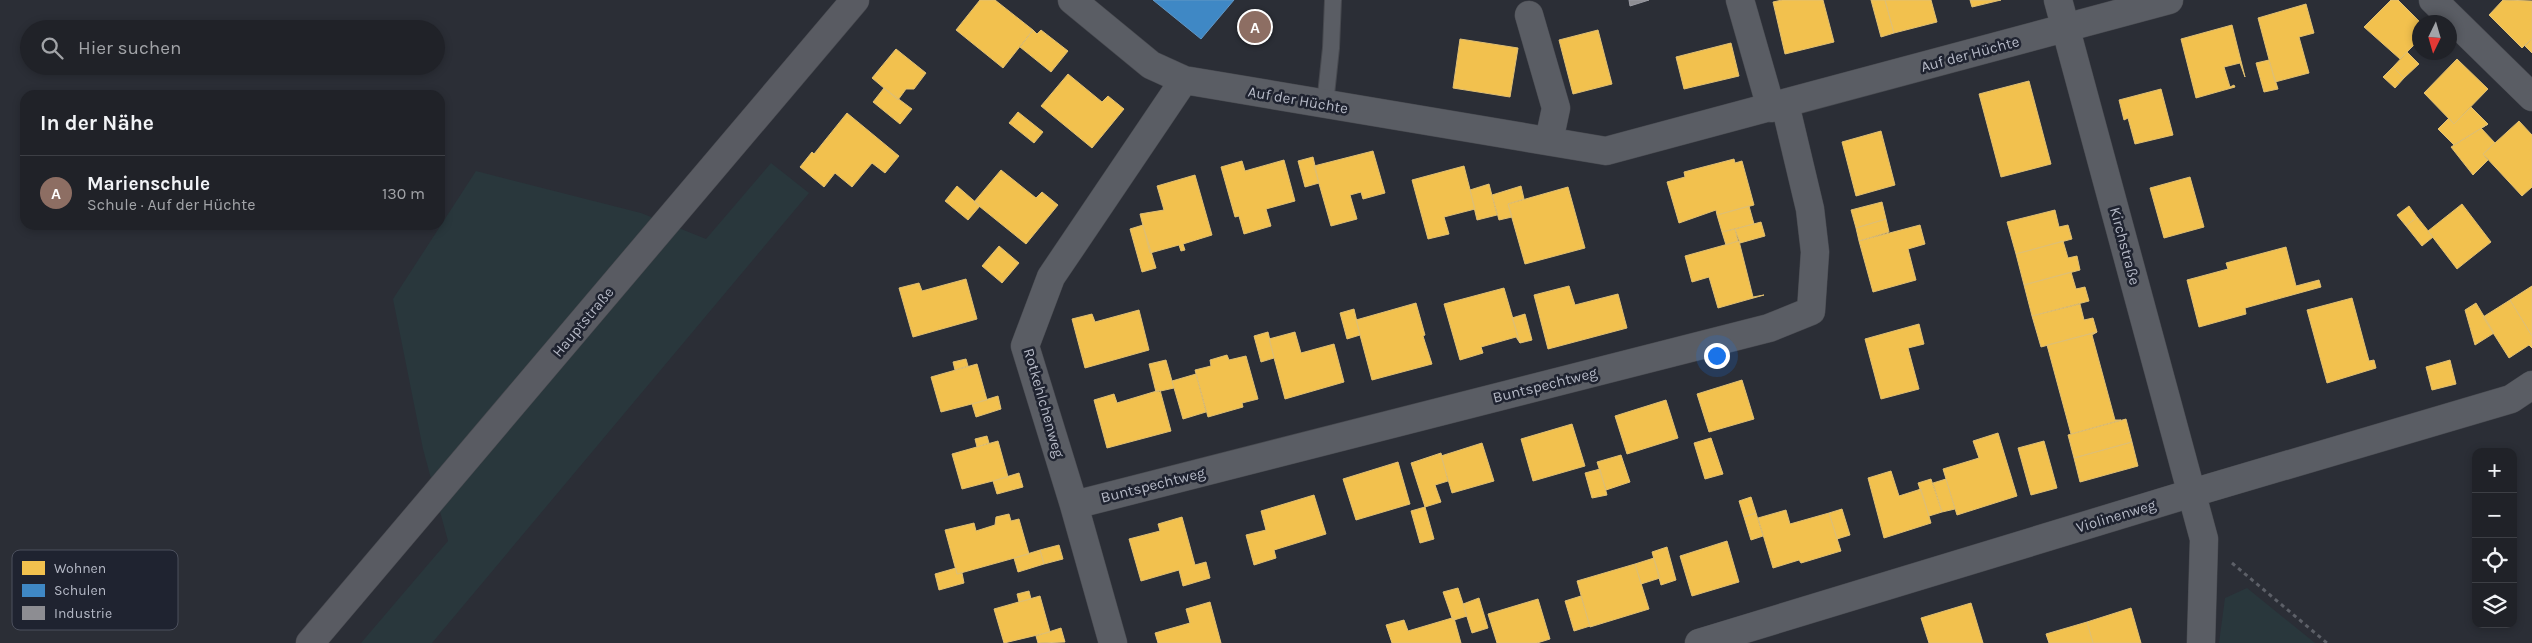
<!DOCTYPE html>
<html lang="de">
<head>
<meta charset="utf-8">
<style>
  body { margin:0; font-family:Karla,sans-serif; background:#2d2f34; color:#f1f3f6 }
  .controls { position:absolute; right:15px; bottom:15px; display:grid; overflow:hidden; border-radius:10px; box-shadow:0 2px 8px #0003 }
  .controls button { width:45px; height:45px; display:grid; place-items:center; padding:0; border:0; border-bottom:1px solid #3d3f45; background:#202228; color:#f1f3f6; font:25px sans-serif }
  .compass { position:absolute; left:2412px; top:15px; width:45px; height:45px; border-radius:50%; background:#202228; box-shadow:0 2px 8px #0003; rotate:185deg }
  .you { position:absolute; left:1716px; top:355px; width:18px; height:18px; margin:-12px; border:4px solid #fff; border-radius:50%; background:#1a73e8; box-shadow:0 0 0 8px #1a73e833 }
  .badge { display:grid; place-items:center; width:32px; height:32px; border-radius:50%; background:#2563eb; color:#fff; font-size:16px; font-weight:700 }
  .pin { position:absolute; translate:-50% -50%; border:2px solid #fff; box-shadow:0 1px 5px #0006 }
  .list { margin:0; padding:0; list-style:none }
  h2 { display:flex; justify-content:space-between; align-items:center; height:65px; margin:0; padding:0 20px; font-size:21px }
  h2 small { font-size:16px; font-weight:400; color:#a2a4a8 }
  .list li { display:grid; grid-template-columns:32px 1fr auto; gap:15px; align-items:center; box-sizing:border-box; height:75px; padding:0 20px; border-top:1px solid #3d3f45 }
  .list b { display:block; font-size:19px; white-space:nowrap }
  .list p { margin:0; font-size:16px; white-space:nowrap; color:#a2a4a8 }
  .list em { font-size:16px; font-style:normal; color:#a2a4a8 }
  .icon { flex:none; width:28px; height:28px; fill:none; stroke:currentColor; stroke-width:2; stroke-linecap:round; stroke-linejoin:round }
  .map { position:relative; flex:none; width:2532px; height:643px; overflow:hidden }
  .search { position:absolute; background:#202228; box-shadow:0 2px 8px #0003; left:20px; top:20px; width:425px; height:55px; display:flex; align-items:center; gap:12px; box-sizing:border-box; padding:0 18px; border-radius:28px; color:#a2a4a8; font-size:19px }
  .panel { position:absolute; background:#202228; box-shadow:0 2px 8px #0003; left:20px; top:90px; width:425px; height:140px; border-radius:15px }
  .map>svg:first-child { display:block }
  .green { fill:#29373c }
  .homes { fill:#f2c14e; stroke:#e0bf72 }
  .schools { fill:#3f88c5; stroke:#6297c5 }
  .industry { fill:#8d8d92; stroke:#999aa2 }
  .lines { fill:none; stroke-linecap:round; stroke-linejoin:round }
  .lane-casing { stroke:#47494f; stroke-width:18 }
  .street-casing { stroke:#47494f; stroke-width:29 }
  .secondary-casing { stroke:#47494f; stroke-width:29 }
  .path { stroke:#5d6068; stroke-width:3; stroke-dasharray:4 4; stroke-linecap:butt }
  .lane { stroke:#5a5d64; stroke-width:16 }
  .street { stroke:#5a5d64; stroke-width:28 }
  .secondary { stroke:#595b62; stroke-width:28 }
  .labels { text-anchor:middle; stroke-width:5; stroke-linejoin:round; paint-order:stroke }
  .street-label { font-size:15px; fill:#b5b9c6; stroke:#1f2330 }
  .key { fill:#1f2330; stroke:#4c505d; stroke-width:1 }
  .key-label { font-size:14px; fill:#b5b9c6 }
</style>
</head>
<body>
<div class="map">
<svg width="2532" height="643" viewBox="0 0 2532 643">
  <rect width="100%" height="100%" fill="#2b2e36"/>
  <!-- green -->
  <path class="green" d="M771,163l38,30 -377,450h-71l87,-102 -25,-92 -30,-150 83,-128 165,42 65,26z
    M2247,588l68,55h-96l6,-45z"/>
  <!-- homes -->
  <path class="homes" d="M980,0h15l38,30 -30,38 -47,-38z
    M1782,0h41l11,42 -49,12 -12,-52z
    M1871,0h14l9,33 -13,4z
    M1885,0h46l6,22 -43,11z
    M1970,0h31l-29,7z
    M2391,0h7l22,22v17l-20,20 -36,-32z
    M2503,0l29,1v37l-10,10 -33,-33z
    M2306,4l8,29 -15,4 10,36 -34,9 -17,-64z
    M2232,25l13,52 -5,-14 -16,4 6,20 4,-2 1,2 -39,11 -15,-59z
    M1033,30l4,4 4,-4 27,21 -17,21 -31,-25z
    M1598,30l14,54 -39,10 -14,-54z
    M2532,38v15l-7,-7z
    M1460,39l58,9 -8,49 -57,-9z
    M1731,43l8,33 -55,13 -8,-32z
    M896,49l30,24 -12,16h-8l-8,11 -26,-22z
    M2407,52l12,12 -15,14 -11,-11z
    M2457,59l31,30 -34,35 -30,-31z
    M2269,60l9,29 -14,3 -8,-29z
    M2393,67l11,11 -9,10 -12,-11z
    M1068,74l34,28 6,-6 16,13 -32,39 -51,-42z
    M2029,81l22,83 -50,13 -22,-83z
    M884,88l28,21 -12,15 -27,-22z
    M2161,89l12,46 -38,9 -7,-26 -4,2 -5,-20z
    M2471,107l17,17 -34,21 -16,-16 11,-11 5,6z
    M1018,112l25,20 -9,11 -25,-20z
    M847,113l52,43 -14,17 -13,-10 -20,24 -17,-14 -11,14 -24,-20 12,-15 2,2z
    M2519,121l13,14v52l-10,9 -39,-42z
    M2488,124l-7,4 14,15 -12,11 5,6 -15,15 -22,-28z
    M1881,131l14,54 -39,11 -14,-54z
    M1373,151l12,42 -22,6 -2,-7 -11,3 7,24 -26,7 -17,-60z
    M1313,157l6,26 -14,4 -7,-26z
    M1734,159l1,4 7,-2 12,44 -37,10 -1,-5 -37,13 -12,-41 18,-5 -1,-5z
    M1284,160l11,41 -29,8 5,17 -27,8 -5,-18 -4,1 -14,-50 21,-6 3,10z
    M1464,166l11,43 -31,8 5,17 -21,5 -16,-59z
    M1001,170l35,28 6,-6 16,13 -32,39 -52,-42z
    M1195,175l17,60 -29,9 2,6 -4,1 -2,-6 -29,8 -10,-39 24,-4 -7,-24z
    M2190,177l14,50 -40,11 -14,-50z
    M1489,184l8,31 -20,5 -7,-30z
    M957,186l23,20 -12,14 -23,-19z
    M1521,186l3,13 -16,5 4,13 -13,3 -7,-25z
    M1568,187l17,61 -60,16 -17,-60z
    M1882,202l4,17 -30,9 -5,-18z
    M2462,204l29,38 -34,27 -29,-38z
    M1749,206l5,18 -32,8 -5,-17z
    M2409,206l8,11 -11,9 -9,-11z
    M2055,210l4,17 9,-2 4,14 -56,15 -9,-32z
    M2417,217l16,20 -11,9 -16,-20z
    M1886,219l3,13 -30,9 -3,-13z
    M1761,222l4,14 -25,7 -5,-14z
    M1143,225l13,43 -14,4 -12,-43z
    M1920,225l5,19 -17,5 8,31 -43,12 -14,-51z
    M1735,229l3,12 -12,4 -4,-13z
    M1739,241l14,56 11,-2 -46,13 -9,-31 -17,5 -7,-26z
    M2063,241l5,17 9,-2 3,14 -56,15 -8,-31z
    M999,246l20,17 -17,20 -20,-17z
    M2286,247l10,39 23,-6 2,7 -76,21 1,6 -47,13 -12,-47 41,-11 -2,-6z
    M2071,272l5,17 9,-2 4,14 -57,15 -8,-31z
    M966,279l11,40 -64,18 -14,-49 20,-5 3,8z
    M1569,286l6,19 43,-11 9,34 -79,21 -14,-54z
    M2532,286v50l-22,-36z
    M1504,288l16,55 -4,-6 -35,10 2,6 -23,7 -16,-56z
    M2352,298l17,63 5,-1 2,8 -49,15 -20,-73z
    M2510,300l22,36v12l-3,-3 -20,13 -26,-41z
    M1416,303l9,32 -2,1 9,28 -60,16 -16,-60z
    M2476,303l18,30 -19,12 -10,-35z
    M2080,304l4,16 9,-2 4,14 -56,15 -9,-31z
    M1354,309l6,26 -13,4 -7,-26z
    M1139,310l10,40 -64,18 -13,-49 20,-5 3,8z
    M1525,314l7,26 -12,3 -8,-25z
    M1919,324l5,20 -16,4 11,41 -38,10 -16,-60z
    M1268,332l6,26 -13,4 -7,-26z
    M1295,332l6,21 33,-9 10,38 -59,17 -16,-60z
    M2097,332l-5,3 23,85h6l-50,14 -24,-89z
    M1227,355l2,5 17,-4 12,43 -16,4 1,4 -35,10 -13,-47 16,-4 -1,-6z
    M966,359l2,7 -13,4 -2,-8z
    M1166,360l8,28 -18,4 -7,-28z
    M2450,360l6,24 -24,6 -6,-23z
    M977,364l10,36 -46,12 -10,-35z
    M1196,374l10,38 -23,7 -11,-38z
    M1742,380l12,39 -45,13 -12,-38z
    M1160,390l11,41 -64,17 -13,-48 20,-6 3,9z
    M998,396l3,13 -25,8 -4,-13z
    M1666,400l12,38 -51,16 -12,-38z
    M2126,419l6,23 -58,16 -6,-23z
    M1572,424l13,42 -52,15 -12,-42z
    M1998,433l19,63 -60,19 -14,-46 36,-11 -6,-17z
    M987,436l2,7 -12,4 -2,-8z
    M1711,438l12,36 -18,5 -11,-36z
    M998,441l10,36 -46,12 -10,-35z
    M2044,441l13,47 -26,7 -13,-47z
    M2132,442l6,24 -58,16 -6,-24z
    M1482,443l12,38 -42,12 -11,-37z
    M1441,453l7,28 -13,4 6,17 -16,5 -14,-44z
    M1621,455l9,27 -24,8 -9,-28z
    M1398,462l12,42 -54,16 -13,-41z
    M1600,469l7,26 -15,3 -7,-25z
    M1891,471l8,25 22,-7 10,34 -47,15 -16,-60z
    M1019,473l4,14 -26,7 -4,-13z
    M1931,479l11,33 -13,4 -11,-33z
    M1946,479l9,30 -13,3 -9,-29z
    M1314,495l12,39 -52,16 2,8 -22,7 -8,-30 20,-5 -5,-19z
    M1751,497l5,16 -12,4 -5,-16z
    M1425,507l9,32 -14,4 -9,-32z
    M1842,509l8,26 -13,4 -8,-26z
    M1786,510l4,14 39,-11 12,38 -40,12 -2,-3 -26,8 -15,-50z
    M1756,513l7,23 -12,4 -7,-23z
    M1009,514l2,7 8,-2 10,35 -72,20 -12,-44 29,-7 2,8 19,-6 1,-8z
    M1182,517l13,48 11,-3 4,16 -27,8 -4,-16 -38,11 -12,-42 31,-8 -2,-7z
    M1727,541l12,41 -47,14 -12,-40z
    M1059,545l4,14 -19,5 -4,-14z
    M1667,547l9,33 -15,5 -9,-33z
    M1040,550l4,14 -26,8 -4,-14z
    M1654,558l6,20 -19,6 -6,-20z
    M1635,564l14,45 -59,18 -13,-46z
    M956,568l1,6 5,-1 2,10 -25,7 -4,-16z
    M1458,588l9,28 -13,4 -2,-2 -9,-26z
    M1029,591l2,8 -12,3 -2,-8z
    M1040,596l10,36 -46,11 -10,-34z
    M1581,596l9,30 -16,5 -9,-30z
    M1479,598l9,30 -16,5 -9,-29z
    M1538,599l12,40 -13,4h-40l-9,-29z
    M1210,602l11,41h-63l-3,-10 35,-10 -4,-14z
    M1971,603l12,40h-54l-8,-25z
    M2131,608l10,35h-48l-6,-21z
    M1452,618h2l7,25h-69l-6,-18 18,-5 4,11z
    M2087,622l6,21h-44l-3,-9z
    M1061,628l4,14 -27,1 -2,-7z"/>
  <!-- schools -->
  <path class="schools" d="M1153,0h81l-33,39z"/>
  <!-- industry -->
  <path class="industry" d="M1629,0h20l-19,6z"/>
  <g class="lines">
    <!-- lane casing -->
    <g class="lane-casing">
      <path id="lane" d="M1325,104l6,-56 2,-48"/>
    </g>
    <!-- street casing -->
    <g class="street-casing">
      <path id="street" d="M1072,0l79,65 33,15 422,71 563,-151
        M1740,0l31,108
        M2058,0l146,539 -3,104
        M2433,0l99,97
        M1529,15l27,93 -7,33
        M1074,505l695,-177 42,-17 4,-59 -5,-43 -25,-105
        M1113,643l-39,-138 -49,-159 26,-69 133,-197
        M1699,643l493,-150 319,-94 21,-14"/>
    </g>
    <!-- secondary casing -->
    <g class="secondary-casing">
      <path id="secondary" d="M310,643l545,-643"/>
    </g>
    <!-- path -->
    <path class="path" d="M2232,563l95,80"/>
    <!-- lane -->
    <use href="#lane" class="lane"/>
    <!-- street -->
    <use href="#street" class="street"/>
    <!-- secondary -->
    <use href="#secondary" class="secondary"/>
  </g>
  <g class="labels">
    <!-- street labels -->
    <g class="street-label">
      <text transform="translate(1970 54) rotate(-15)" y="5">Auf der Hüchte</text>
      <text transform="translate(1298 100) rotate(10)" y="5">Auf der Hüchte</text>
      <text transform="translate(2125 246) rotate(75)" y="5">Kirchstraße</text>
      <text transform="translate(583 322) rotate(-50)" y="5">Hauptstraße</text>
      <text transform="translate(1545 385) rotate(-14)" y="5">Buntspechtweg</text>
      <text transform="translate(1044 403) rotate(74)" y="5">Rotkehlchenweg</text>
      <text transform="translate(1153 485) rotate(-14)" y="5">Buntspechtweg</text>
      <text transform="translate(2116 516) rotate(-17)" y="5">Violinenweg</text>
    </g>
  </g>
  <!-- legend -->
  <rect x="12" y="550" width="166" height="80" rx="8" class="key"/>
  <rect x="22" y="561" width="23" height="14" fill="#f2c14e"/>
  <rect x="22" y="584" width="23" height="13" fill="#3f88c5"/>
  <rect x="22" y="606" width="23" height="14" fill="#8d8d92"/>
  <g class="key-label">
    <text x="54" y="573">Wohnen</text>
    <text x="54" y="595">Schulen</text>
    <text x="54" y="618">Industrie</text>
  </g>
</svg>
<div class="controls">
<button>+</button>
<button>−</button>
<button><svg class="icon" aria-label="locate" viewBox="0 0 24 24"><circle cx="12" cy="12" r="6"/><path d="M12 2v4M12 18v4M2 12h4M18 12h4"/></svg></button>
<button><svg class="icon" aria-label="layers" viewBox="0 0 24 24"><path d="M12 4l9 5-9 5-9-5zM3 14l9 5 9-5"/></svg></button>
</div>
<svg class="compass" viewBox="-18 -18 36 36"><path d="M0-13l5 13h-10z" fill="#e53935"/><path d="M0 13l5-13h-10z" fill="#a2a4a8"/></svg>
<div class="you"></div>
<div class="pin badge" style="left:1255px;top:27px;background:#8d6e63">A</div>
<div class="search"><svg class="icon" aria-label="search" viewBox="0 0 24 24"><circle cx="10" cy="10" r="6"/><path d="M15 15l6 6"/></svg>Hier suchen</div>
<section class="panel">
<h2>In der Nähe<small></small></h2>
<ul class="list">
<li><span class="badge" style="background:#8d6e63">A</span><div><b>Marienschule</b><p>Schule · Auf der Hüchte</p></div><em>130 m</em></li>
</ul>
</section>
</div>
</body>
</html>
